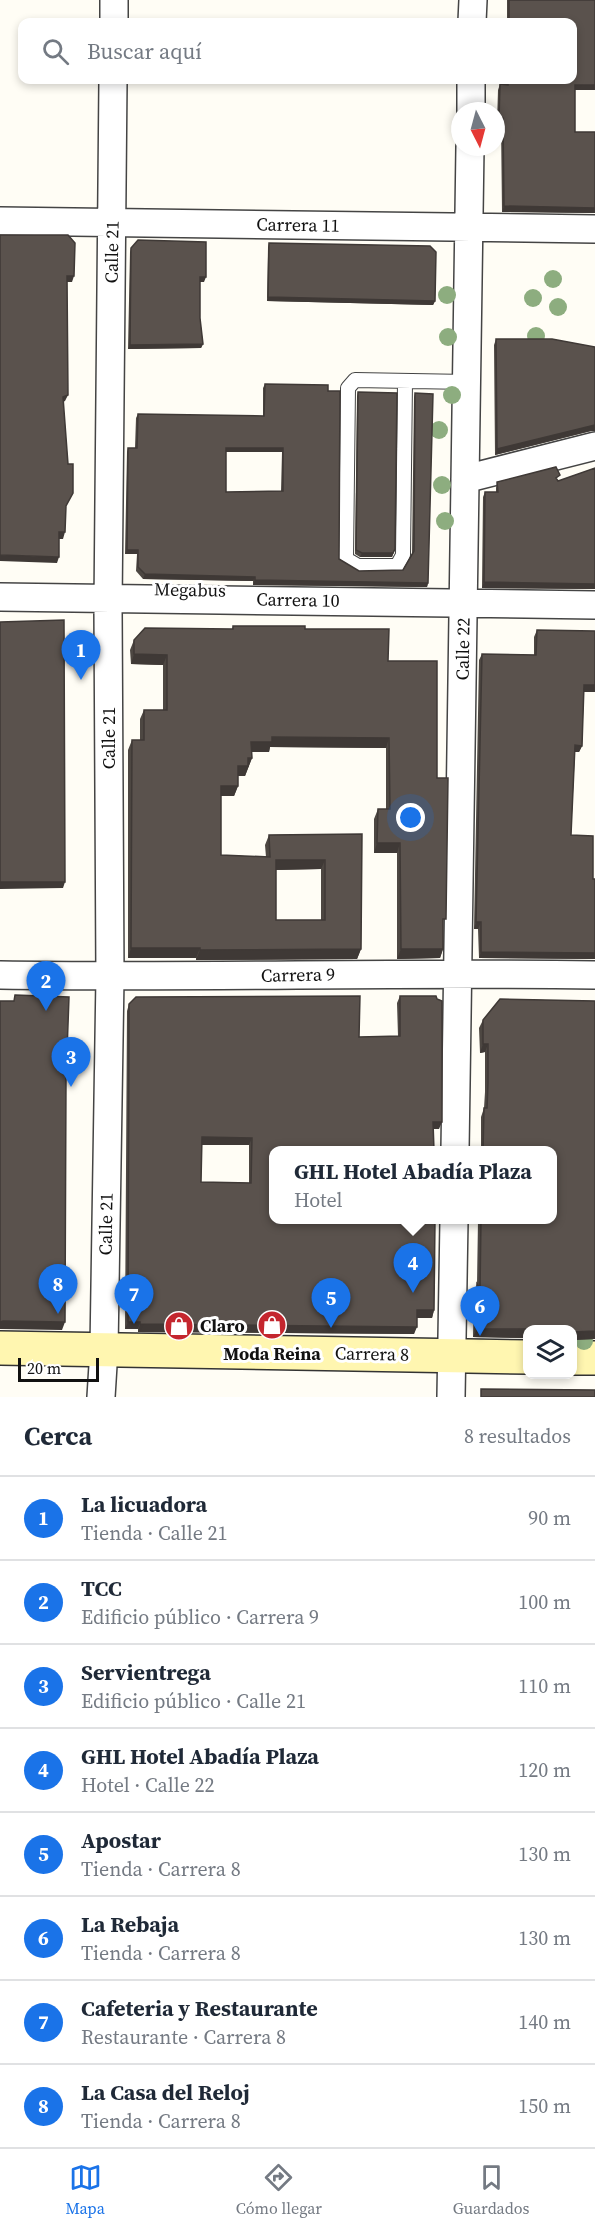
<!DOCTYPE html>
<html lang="es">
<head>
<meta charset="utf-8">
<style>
  body { margin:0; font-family:"Source Serif 4",serif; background:#f6f6f7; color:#1f2937 }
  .controls { position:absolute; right:18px; bottom:18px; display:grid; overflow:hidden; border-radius:12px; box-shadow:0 3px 9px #0003 }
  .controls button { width:54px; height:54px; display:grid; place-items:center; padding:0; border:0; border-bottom:2px solid #e0e1e3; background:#fff; color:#1f2937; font:30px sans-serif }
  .compass { position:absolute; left:451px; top:102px; width:54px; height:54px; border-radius:50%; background:#fff; box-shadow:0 3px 9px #0003; rotate:174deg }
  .scale { position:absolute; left:18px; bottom:15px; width:81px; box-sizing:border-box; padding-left:6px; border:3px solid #111; border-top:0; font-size:16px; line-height:21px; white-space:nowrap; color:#111; -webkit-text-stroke:4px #fff; paint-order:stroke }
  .you { position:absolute; left:411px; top:818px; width:21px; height:21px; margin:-15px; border:4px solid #fff; border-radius:50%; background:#1a73e8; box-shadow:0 0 0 9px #1a73e833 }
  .badge { display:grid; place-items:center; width:39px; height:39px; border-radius:50%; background:#1a73e8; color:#fff; font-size:20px; font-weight:700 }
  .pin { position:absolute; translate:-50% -50px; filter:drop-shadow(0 2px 3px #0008) }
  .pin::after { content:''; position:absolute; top:32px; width:21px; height:18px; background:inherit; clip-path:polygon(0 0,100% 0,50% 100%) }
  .popup { position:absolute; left:269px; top:1146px; width:288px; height:78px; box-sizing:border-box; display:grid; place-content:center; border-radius:12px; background:#fff; filter:drop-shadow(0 2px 4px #0005); font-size:20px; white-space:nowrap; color:#747a83 }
  .popup b { font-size:22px; color:#1f2937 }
  .popup::after { content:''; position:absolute; left:50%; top:100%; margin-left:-12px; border:12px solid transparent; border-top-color:#fff }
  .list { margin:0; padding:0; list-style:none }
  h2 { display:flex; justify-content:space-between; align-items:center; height:78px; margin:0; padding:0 24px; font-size:26px }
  h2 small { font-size:20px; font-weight:400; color:#747a83 }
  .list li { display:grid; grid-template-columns:39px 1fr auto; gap:18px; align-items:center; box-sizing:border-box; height:84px; padding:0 24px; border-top:2px solid #e0e1e3 }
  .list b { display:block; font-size:22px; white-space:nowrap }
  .list p { margin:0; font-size:20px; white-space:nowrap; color:#747a83 }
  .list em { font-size:20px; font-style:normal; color:#747a83 }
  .icon { flex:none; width:33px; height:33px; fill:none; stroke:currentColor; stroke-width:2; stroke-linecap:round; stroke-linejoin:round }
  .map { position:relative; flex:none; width:595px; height:1397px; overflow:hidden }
  .search { position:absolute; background:#fff; box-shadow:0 3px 9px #0003; left:18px; right:18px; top:18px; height:66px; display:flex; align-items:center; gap:15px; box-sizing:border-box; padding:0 21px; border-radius:12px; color:#747a83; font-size:22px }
  .sheet { height:750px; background:#fff }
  nav { display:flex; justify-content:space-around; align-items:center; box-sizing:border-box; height:84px; border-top:2px solid #e0e1e3; background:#fff; font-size:16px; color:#747a83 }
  nav a { display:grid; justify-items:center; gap:3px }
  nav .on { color:#1a73e8 }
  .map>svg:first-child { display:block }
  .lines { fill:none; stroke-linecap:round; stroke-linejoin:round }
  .lane-casing { stroke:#444; stroke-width:16 }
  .street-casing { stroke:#444; stroke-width:30 }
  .secondary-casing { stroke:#333; stroke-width:36 }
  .lane { stroke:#fff; stroke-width:14 }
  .street { stroke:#fff; stroke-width:27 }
  .secondary { stroke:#fff6b0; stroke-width:33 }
  .tree { fill:#8dad7f }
  .wall { fill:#4d4742; fill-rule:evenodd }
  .shaded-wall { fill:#3f3936 }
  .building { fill:#5a524d; stroke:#3f3936; stroke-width:1.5; fill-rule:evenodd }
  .labels { text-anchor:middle; stroke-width:6; stroke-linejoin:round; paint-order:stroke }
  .street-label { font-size:18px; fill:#111; stroke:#fff }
  .poi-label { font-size:18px; font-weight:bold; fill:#111; stroke:#fff; text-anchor:start }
</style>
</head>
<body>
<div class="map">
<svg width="595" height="1397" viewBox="0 0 595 1397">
  <rect width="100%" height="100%" fill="#fffdf5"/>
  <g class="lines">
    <!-- lane casing -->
    <g class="lane-casing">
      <path id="lane" d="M405,381l-2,174 -6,11h-39l-12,-7 2,-171 7,-8 113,2"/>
    </g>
    <!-- street casing -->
    <g class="street-casing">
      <path id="street" d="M114,22v-22
        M472,22l1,-22
        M471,111v-31
        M0,221l595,8
        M465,479l130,-33
        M0,597l595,8
        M0,975c198,3 397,-3 595,0
        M455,1150l15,-1003
        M101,1397l3,-48 6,-372 -2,-370 5,-527
        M451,1397l3,-177"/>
    </g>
    <!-- secondary casing -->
    <g class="secondary-casing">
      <path id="secondary" d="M0,1348l528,9
        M572,1358h23"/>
    </g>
    <!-- lane -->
    <use href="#lane" class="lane"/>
    <!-- street -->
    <use href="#street" class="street"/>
    <!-- secondary -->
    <use href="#secondary" class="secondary"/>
  </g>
  <!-- trees -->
  <g class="tree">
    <circle cx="553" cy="279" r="9"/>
    <circle cx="447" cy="295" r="9"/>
    <circle cx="533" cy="298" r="9"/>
    <circle cx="558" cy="307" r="9"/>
    <circle cx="536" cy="336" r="9"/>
    <circle cx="448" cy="337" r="9"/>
    <circle cx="452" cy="395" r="9"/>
    <circle cx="439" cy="430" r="9"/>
    <circle cx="442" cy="485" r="9"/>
    <circle cx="445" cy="521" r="9"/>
    <circle cx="584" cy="1341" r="9"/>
  </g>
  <!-- wall -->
  <path class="wall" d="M507,0h88v90h-20v42h20v81l-93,-1 -1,-88 -4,-1 1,-33 2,-6 6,1v-5h67v-58h-66z
    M269,243l166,58 -2,4 -166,-4 1,-54z
    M131,248l73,34h-4v36l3,26 -2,4 -73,1 2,-97z
    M496,339l99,8v84h-4l-96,24 -1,-110z
    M265,384l74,175 20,12 44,-1 9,-16 2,-157 1,-4 13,190 -1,4 -174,-2v-4l-110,-2 -7,-8 1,-17h-12l2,-102 1,-4h7l1,-30 2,-4 125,2v-28zM226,452h56l-1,39 -55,1z
    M358,392l37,157 -3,8h-32l-5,-3 2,-158z
    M595,468v121l-113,-1 1,-91 2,-5h11v-4l1,-6 61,-1z
    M233,626l72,3 83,32 49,117 6,149v22l-3,9 -43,1v-106h-23v-34l4,-10h8v-61l-116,-1 -1,5h-18l1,6 -7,18h-7v10l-4,10h-13v59l45,2 -1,-12 4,-10 93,-1 -1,115 -4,10 -161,1v-2h-68v-208l4,-10h8v-21l4,-9h19v-45l-32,-1 -1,-14 4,-10 98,-11zM321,869v51h-45v-50z
    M537,630l47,62 -2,54 -3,6h-4l-4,83 22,44h2v80l-116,-1 -1,-29h-4l5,-269 3,-6 52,1v-18z
    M400,996l39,133h-5v181l-2,8h-15l-3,16 -276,-2v-3h-13l2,-318 2,-7 230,33 39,-1 -1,-33zM202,1145h47v38l-48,-1z
    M500,999l95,2v338l-22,1v-11h-45v9l-55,-1 1,-45 3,-8v1l1,-65h74v-70h-71v-33l3,-9 1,-16v-40l-5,1 -1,-25 4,-8z"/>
  <!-- shaded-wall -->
  <path class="shaded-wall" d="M575,85h20v5h-22z
    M499,118h4l-2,6 -4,-1z
    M504,206l91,2v5l-93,-1z
    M67,276h7l-2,6h-7z
    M200,277h6l-2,5h-6z
    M268,297l167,4 -2,4 -166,-4z
    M203,344l-2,4 -73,1 2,-4z
    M68,395l-3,6 -4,2 2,-6z
    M593,425h2v6h-4l-96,24 2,-6z
    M226,448h57l-1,4h-58z
    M59,532h6l-2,7h-6z
    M395,549l-3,8h-32l2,-4z
    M127,550h11l-1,4h-12z
    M0,555l59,2 -2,6 -57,-2z
    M145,574l110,3 -2,4 -110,-2z
    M255,580l173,3 -1,4 -174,-2z
    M484,582l111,2v5l-113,-1z
    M134,654l33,1 -4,10 -32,-1z
    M584,685h11v7h-13z
    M272,737l117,1 -3,10 -116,-1 -1,5h-21l3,-10z
    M575,745l7,1 -3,6h-6z
    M248,758h4l-7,18h-11l4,-10z
    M221,786h17l-4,10h-17z
    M377,843h23l-3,10h-23z
    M276,860h49l-4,9 -49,1z
    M0,882h65l-2,6 -63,1z
    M476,922h5l-3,7h-4z
    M131,948h69l-4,10h-68z
    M361,949l-4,10 -161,1 4,-10z
    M401,949h42l-3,9 -43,1z
    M481,952l114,1v6l-116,-1z
    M483,1044h5l-3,8 -5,1z
    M433,1122h9l-3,7h-8z
    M202,1137l50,1 -3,7h-50z
    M417,1310h17l-2,8h-17z
    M3,1321l62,1 -3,8 -62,-1v-7z
    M128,1322h12l-2,7h-13z
    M140,1324l277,3 -3,7 -276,-2z
    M477,1329l51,1v8l-55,-1z
    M595,1331v8l-22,1v-8z"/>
  <!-- building -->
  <path class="building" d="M509,0h86v85h-20v47h20v76l-91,-2 -1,-88h-4l1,-34 8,1v-5h65v-58h-64z
    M0,235h68l7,8 -1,33h-7l1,119 -5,2 5,67h5v29l-7,13 -1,26h-6v25l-59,-2z
    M138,240l68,2v35h-6v41l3,26 -73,1 1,-97z
    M269,243l161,3 6,6 -1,49 -167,-4z
    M496,339h56l43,8v78l-98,24z
    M265,384l63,1v6h12l-1,168 20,12 44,-1 11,-19 1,-158 18,1 -5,189 -173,-3v-3l-110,-3 -7,-7v-17h-11l1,-102h9l1,-34 126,2zM226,448h57v43l-57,1z
    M358,392l39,1 -2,156 -2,4h-31l-6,-3z
    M556,467l4,8 -4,3 2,3 37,-13v116l-111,-2 1,-90h13l-1,-10z
    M64,620l1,262h-65v-260z
    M233,626h72v3h84l-1,32h49v117h11l-2,141h-3v30h-42l-1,-106h-23l1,-34h12l-1,-71 -117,-1v5h-21l1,16h-4v8h-10v20h-17v69l49,2 -1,-22 93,-1 -1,115 -161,1v-2h-69l1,-208h12v-30h23v-55l-33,-1v-14l11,-12 88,1zM276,860h49v60h-49z
    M537,630l58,1v54h-11l-2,61 -7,-1 -4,90 22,1v43h2v74l-114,-1v-30h-5l6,-268 54,1z
    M15,995l54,2 -3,82 -1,243 -62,-1 -3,1v-321h14z
    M360,996l-1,41 41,-1v-40h36l1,3 5,2v121h-9l1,28h-161v70h162l-1,90h-17v17l-277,-3v-2h-12l1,-318 7,-7zM202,1137l50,1 -1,45 -50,-1z
    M500,999l95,2v330l-22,1v-3h-96v-45l3,5 1,-69h71v-70h-69l1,-42h3l1,-25v-39h-5v-24z
    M481,1389l114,1v7h-114z"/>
  <!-- icons -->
  <defs>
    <g id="shop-disc" transform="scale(1.5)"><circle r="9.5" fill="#c4262e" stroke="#fff"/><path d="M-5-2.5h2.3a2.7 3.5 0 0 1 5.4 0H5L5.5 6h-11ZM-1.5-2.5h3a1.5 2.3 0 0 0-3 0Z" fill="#fff"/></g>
  </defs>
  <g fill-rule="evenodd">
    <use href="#shop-disc" x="272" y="1325"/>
    <use href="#shop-disc" x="179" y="1326"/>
  </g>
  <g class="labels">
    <!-- street labels -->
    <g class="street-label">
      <text transform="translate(298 225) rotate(1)" y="6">Carrera 11</text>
      <text transform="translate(112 252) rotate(-89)" y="6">Calle 21</text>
      <text transform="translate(190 590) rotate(1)" y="6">Megabus</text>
      <text transform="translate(298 600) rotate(1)" y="6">Carrera 10</text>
      <text transform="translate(463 649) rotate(-89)" y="6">Calle 22</text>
      <text transform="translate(109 738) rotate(-90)" y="6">Calle 21</text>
      <text transform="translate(298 975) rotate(-1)" y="6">Carrera 9</text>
      <text transform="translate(106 1224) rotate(-89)" y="6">Calle 21</text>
      <text transform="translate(372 1354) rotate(1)" y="6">Carrera 8</text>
    </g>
    <!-- poi labels -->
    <g class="poi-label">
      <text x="200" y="1332">Claro</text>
      <text x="272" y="1360" text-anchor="middle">Moda Reina</text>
    </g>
  </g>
</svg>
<div class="controls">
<button><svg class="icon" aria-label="layers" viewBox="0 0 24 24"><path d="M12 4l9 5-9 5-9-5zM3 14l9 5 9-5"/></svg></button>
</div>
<svg class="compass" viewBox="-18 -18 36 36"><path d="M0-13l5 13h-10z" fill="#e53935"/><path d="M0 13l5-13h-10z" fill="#747a83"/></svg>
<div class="scale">20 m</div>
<div class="you"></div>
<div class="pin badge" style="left:81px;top:680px">1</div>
<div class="pin badge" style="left:46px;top:1011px">2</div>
<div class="pin badge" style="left:71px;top:1087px">3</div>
<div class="pin badge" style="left:413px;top:1293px">4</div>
<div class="popup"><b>GHL Hotel Abadía Plaza</b>Hotel</div>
<div class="pin badge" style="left:331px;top:1328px">5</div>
<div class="pin badge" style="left:480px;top:1336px">6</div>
<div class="pin badge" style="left:134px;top:1324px">7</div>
<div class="pin badge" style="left:58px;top:1314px">8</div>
<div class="search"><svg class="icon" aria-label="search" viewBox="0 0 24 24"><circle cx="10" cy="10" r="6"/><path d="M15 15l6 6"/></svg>Buscar aquí</div>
</div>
<section class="sheet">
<h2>Cerca<small>8 resultados</small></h2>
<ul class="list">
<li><span class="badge">1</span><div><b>La licuadora</b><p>Tienda · Calle 21</p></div><em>90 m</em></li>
<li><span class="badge">2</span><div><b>TCC</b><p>Edificio público · Carrera 9</p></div><em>100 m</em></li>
<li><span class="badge">3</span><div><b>Servientrega</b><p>Edificio público · Calle 21</p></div><em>110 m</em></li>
<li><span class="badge">4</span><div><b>GHL Hotel Abadía Plaza</b><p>Hotel · Calle 22</p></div><em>120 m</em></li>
<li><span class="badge">5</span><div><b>Apostar</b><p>Tienda · Carrera 8</p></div><em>130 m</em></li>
<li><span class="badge">6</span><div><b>La Rebaja</b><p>Tienda · Carrera 8</p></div><em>130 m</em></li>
<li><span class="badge">7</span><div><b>Cafeteria y Restaurante</b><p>Restaurante · Carrera 8</p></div><em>140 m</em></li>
<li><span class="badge">8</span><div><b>La Casa del Reloj</b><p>Tienda · Carrera 8</p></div><em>150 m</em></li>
</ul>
</section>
<nav>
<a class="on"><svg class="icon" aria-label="map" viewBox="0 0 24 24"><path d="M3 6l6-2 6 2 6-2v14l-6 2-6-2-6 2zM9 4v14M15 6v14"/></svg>Mapa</a>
<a><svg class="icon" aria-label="directions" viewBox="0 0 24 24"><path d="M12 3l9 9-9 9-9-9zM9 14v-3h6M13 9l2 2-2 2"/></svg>Cómo llegar</a>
<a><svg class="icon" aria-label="saved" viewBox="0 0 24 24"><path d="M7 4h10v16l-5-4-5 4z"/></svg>Guardados</a>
</nav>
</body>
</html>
